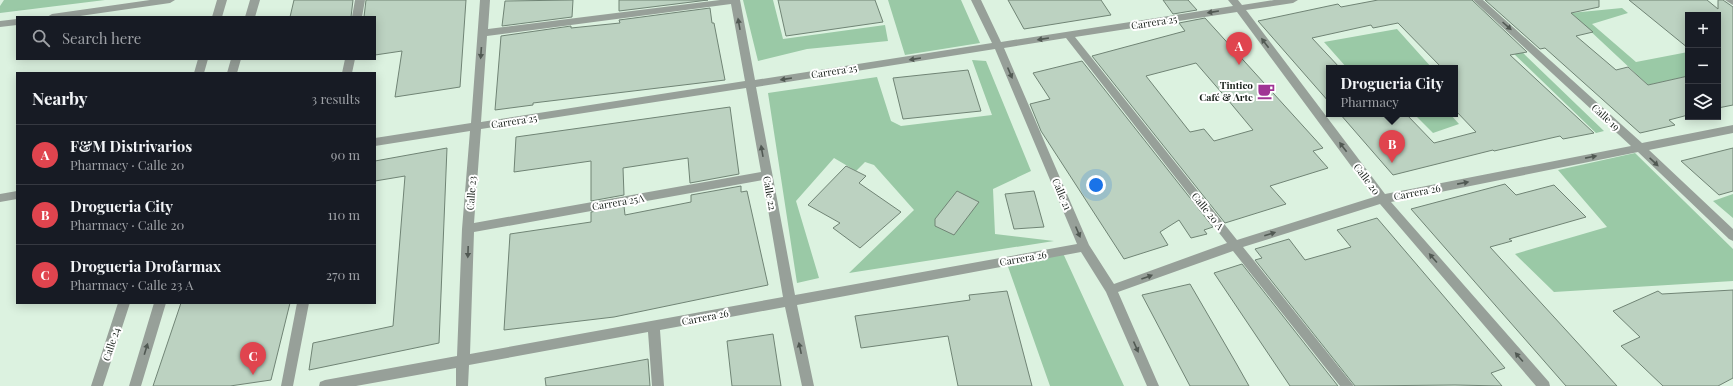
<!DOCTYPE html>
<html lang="en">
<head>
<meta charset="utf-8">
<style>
  body { margin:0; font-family:"Playfair Display",serif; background:#242831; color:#f1f3f6 }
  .controls { position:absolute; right:12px; top:12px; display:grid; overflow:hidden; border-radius:0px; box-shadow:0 2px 10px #0003 }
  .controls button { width:36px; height:36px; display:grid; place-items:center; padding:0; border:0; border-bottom:1px solid #363941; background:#171b24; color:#f1f3f6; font:20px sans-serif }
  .you { position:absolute; left:1096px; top:185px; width:14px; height:14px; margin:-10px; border:3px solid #fff; border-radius:50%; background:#1a73e8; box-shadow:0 0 0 6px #1a73e833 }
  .badge { display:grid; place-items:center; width:26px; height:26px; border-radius:50%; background:#cc9dca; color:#fff; font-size:13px; font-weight:700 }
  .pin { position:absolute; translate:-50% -33px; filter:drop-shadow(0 1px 2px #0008) }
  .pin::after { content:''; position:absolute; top:21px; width:14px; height:12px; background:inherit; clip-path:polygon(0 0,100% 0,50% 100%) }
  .popup { position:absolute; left:1326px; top:65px; width:132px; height:52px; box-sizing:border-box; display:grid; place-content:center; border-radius:0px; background:#171b24; filter:drop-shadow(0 1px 3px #0005); font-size:13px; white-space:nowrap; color:#9ea1a6 }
  .popup b { font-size:15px; color:#f1f3f6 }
  .popup::after { content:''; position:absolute; left:50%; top:100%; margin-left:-8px; border:8px solid transparent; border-top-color:#171b24 }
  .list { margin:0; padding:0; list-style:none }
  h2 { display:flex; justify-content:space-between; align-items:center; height:52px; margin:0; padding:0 16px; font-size:17px }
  h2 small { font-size:13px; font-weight:400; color:#9ea1a6 }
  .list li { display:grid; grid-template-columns:26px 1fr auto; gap:12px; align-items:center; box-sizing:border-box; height:60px; padding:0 16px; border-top:1px solid #363941 }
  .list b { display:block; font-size:15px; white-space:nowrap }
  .list p { margin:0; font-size:13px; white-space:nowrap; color:#9ea1a6 }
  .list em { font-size:13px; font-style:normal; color:#9ea1a6 }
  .icon { flex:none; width:22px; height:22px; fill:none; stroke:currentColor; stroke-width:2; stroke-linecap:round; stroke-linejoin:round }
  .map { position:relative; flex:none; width:1733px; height:386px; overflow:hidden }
  .search { position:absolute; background:#171b24; box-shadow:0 2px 10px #0003; left:16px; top:16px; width:360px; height:44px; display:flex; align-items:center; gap:10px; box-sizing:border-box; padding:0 14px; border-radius:0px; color:#9ea1a6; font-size:15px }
  .panel { position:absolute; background:#171b24; box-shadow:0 2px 10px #0003; left:16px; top:72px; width:360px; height:232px; border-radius:0px }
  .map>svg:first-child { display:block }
  .green { fill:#9ac9a6 }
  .building { fill:#bcd2c1; stroke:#708475; fill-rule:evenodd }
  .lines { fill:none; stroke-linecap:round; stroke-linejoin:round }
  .minor { fill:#97a099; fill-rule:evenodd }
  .tertiary { fill:#97a099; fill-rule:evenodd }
  .oneway { fill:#515953 }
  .labels { text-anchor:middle; stroke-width:4; stroke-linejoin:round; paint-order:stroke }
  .street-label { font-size:10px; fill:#171f19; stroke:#fff }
  .poi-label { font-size:10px; font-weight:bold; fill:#171f19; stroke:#fff; text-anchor:end }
</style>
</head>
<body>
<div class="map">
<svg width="1733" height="386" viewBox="0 0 1733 386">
  <rect width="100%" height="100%" fill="#dcf2e0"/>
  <!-- green -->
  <path class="green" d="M4,0h101l-105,13v-7z
    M743,0h30l10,39 102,-14 3,16 -81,8 -49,12z
    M888,0h73l19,43 -75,12z
    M1458,0h10l136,131 -8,2z
    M1622,8l6,5 -36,11 44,38 52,-10v24l-40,9 -77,-72z
    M1397,29l35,39h-85l-23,-26z
    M972,60l14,1 45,110 -38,18 2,45 59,7 -205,32 65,-63 -40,-45 -9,-3 -9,9 -22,-13 -38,43 23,77 -22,5 -29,-190 109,-16 14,44 10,5 91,-11z
    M1414,114h36l9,10 -26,9z
    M1635,153l98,96v32l-179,11 -39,-38 92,-27 -49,-57z
    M1733,194v24l-20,-17z
    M1062,251l62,135h-74l-44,-125z"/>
  <!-- building -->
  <path class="building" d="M294,0h59l-2,17h-61z
    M366,0h100l-6,87 -65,10 7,-46 -27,4v-38h-11z
    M573,0l-1,17 -70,9 3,-25z
    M619,0h89l-89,11z
    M778,0h97l8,22 -97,14z
    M1008,0h93l10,15 -87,14z
    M1163,0h25l9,10 -24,4z
    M1378,0h94l55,52 -17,3 84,78 -31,6 -3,-3 -66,15 -1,-1 -100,25 -53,-61h66l28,29 42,-11 -21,-22v-42h-13l-44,-45 -25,5 -2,-3 -59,13 28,30h-11v34l-71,-81 80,-17 3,3z
    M1485,0h114v7l-28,6 22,19 -17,4 40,34 12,-3 20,18 40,-9v39l-19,5 6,5 -35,8 -95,-85 -5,1z
    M1629,0h78l11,9v-9h5l10,7v98l-15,3v-93h-30v33z
    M710,8l2,15h2l11,57 -192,23v2l-38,5 6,-74 70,-10v2l49,-5 -1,-3z
    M1205,18l118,130 -10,3 15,17 -58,18 16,18 -61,19 -133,-167 93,-25 -6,-8zM1196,63l32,37 25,30 -39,11 -10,-12 -14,3 -44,-56z
    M1082,61l131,166 -9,3 3,4 -16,4 -12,-18 -19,12 8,13 -44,14 -83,-128 -11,-27 20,-5 -17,-26z
    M968,70l13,41 -78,8 -10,-41z
    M730,107l9,67 -49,9 -2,-25 -65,10 1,27 -33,6v-40l-77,11 2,-35z
    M447,148l-8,195 -130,27 4,-27 80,-17 12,-150 -30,5v-20z
    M1733,148v43l-14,4 -38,-34z
    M846,166l20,10 -7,7 42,29 -41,36 -27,-20 7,-5 -32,-18z
    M1505,184l11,11 38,-10 32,32 -77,22 3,2 -22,6 127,139h-51l-155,-177z
    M741,186v6l6,-1 21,94 -154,32 -110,13 6,-96 81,-12v-10l33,-6 1,9 66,-13v-7z
    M957,191l22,11 -25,33 -19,-9v-7z
    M1034,191l10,36 -30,2 -9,-35z
    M1377,218l128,150 -14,5 11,13 -47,-1 -100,1 -100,-126 7,-2 -7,-9 34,-10 16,21 46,-13 -14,-17z
    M1242,264l96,122h-48l-76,-113z
    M1190,284l46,79 13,23h-59l-48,-91z
    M1733,290v88l-15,8h-55l-42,-40 19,-9 -27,-26 45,-20 4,3z
    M1007,291l25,95h-74l-10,-50 -87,12 -6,-32 115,-16 -1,-5z
    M181,303h109l-19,77 -41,6h-77z
    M773,334l8,52h-49l-5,-45z
    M648,359l2,27h-104l-1,-8z"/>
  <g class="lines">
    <!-- minor -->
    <path class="minor" d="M150,0h25l-5,3 -97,14h-26l5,-3z
      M355,0h10l-3,17h-10z
      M480,0h10l-2,29 232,-29h20l15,80 237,-37 -21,-43h10l20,42 232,-36 -5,-6h10l4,5 32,-5h24l-5,3 -47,7 139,184 246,-48 -158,-146h10l159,143 91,-18v8l-84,17 84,79v12l-4,-2 -91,-87 -247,50 158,180 1,4h-14l-156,-182 -137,43 111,139h-14l-107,-135 -115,41 41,94h-12l-41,-94 -25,-40 -284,53 17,81h-12l-17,-79 -125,23 4,56h-12l-4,-54 -179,33 -1,21h-12v-18l-100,18h-37l1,-4 5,-2 132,-24 5,-127 8,-98 -95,15v-8l96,-15zM731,4l14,77 -264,41 6,-86zM1237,12l137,185 -137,43 -162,-203zM1066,38l161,205 -113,41 -25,-39 -85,-197zM995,49l82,195 -282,51 -39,-208zM746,88l15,84 -287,51 7,-94zM763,180l20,117 -313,57 4,-122z
      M1725,0h8v5z
      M17,19v6l-17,2v-6z
      M345,59h10l-3,14h-10z
      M17,191v8l-17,3v-8z
      M297,303h12l-16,83h-12z"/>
    <!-- tertiary -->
    <path class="tertiary" d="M217,0h10l-5,17h-10z
      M250,0h10l-5,17h-10z
      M198,59h10l-4,14h-10z
      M231,59h10l-4,14h-10z
      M118,303h12l-27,83h-12z
      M154,303h12l-25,83h-12z"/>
  </g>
  <!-- one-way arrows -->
  <defs><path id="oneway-solid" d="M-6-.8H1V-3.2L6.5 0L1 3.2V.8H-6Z"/></defs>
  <g class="oneway">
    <use href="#oneway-solid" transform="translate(1213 12) rotate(171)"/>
    <use href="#oneway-solid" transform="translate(739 24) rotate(-100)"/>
    <use href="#oneway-solid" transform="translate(1507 26) rotate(42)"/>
    <use href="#oneway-solid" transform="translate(1043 39) rotate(171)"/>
    <use href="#oneway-solid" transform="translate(1265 43) rotate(-127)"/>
    <use href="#oneway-solid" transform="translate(481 53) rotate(94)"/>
    <use href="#oneway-solid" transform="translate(915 59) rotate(171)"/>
    <use href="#oneway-solid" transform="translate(1010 73) rotate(67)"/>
    <use href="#oneway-solid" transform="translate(786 79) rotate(171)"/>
    <use href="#oneway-solid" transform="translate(1343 147) rotate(-127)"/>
    <use href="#oneway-solid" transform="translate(762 151) rotate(-100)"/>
    <use href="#oneway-solid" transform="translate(1591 157) rotate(-11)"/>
    <use href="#oneway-solid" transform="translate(1654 162) rotate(43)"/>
    <use href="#oneway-solid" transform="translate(1463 183) rotate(-11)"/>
    <use href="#oneway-solid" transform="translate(1078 232) rotate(67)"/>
    <use href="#oneway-solid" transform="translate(1270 234) rotate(-17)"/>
    <use href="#oneway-solid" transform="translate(468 252) rotate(92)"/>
    <use href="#oneway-solid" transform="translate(1433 258) rotate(-131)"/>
    <use href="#oneway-solid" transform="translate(1147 277) rotate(-20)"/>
    <use href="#oneway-solid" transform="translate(1136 347) rotate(66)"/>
    <use href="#oneway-solid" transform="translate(800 348) rotate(-102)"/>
    <use href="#oneway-solid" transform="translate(146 349) rotate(-73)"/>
    <use href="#oneway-solid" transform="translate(1519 357) rotate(-131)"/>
  </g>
  <!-- icons -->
  <defs>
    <g id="cafe-bare" transform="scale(1.38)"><path d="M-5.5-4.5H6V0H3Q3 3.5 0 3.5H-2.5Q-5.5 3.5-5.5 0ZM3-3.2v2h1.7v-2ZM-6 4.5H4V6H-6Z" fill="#9f3495" stroke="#fff" stroke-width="2.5" paint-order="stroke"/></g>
  </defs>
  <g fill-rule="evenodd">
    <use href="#cafe-bare" x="1266" y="91"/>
  </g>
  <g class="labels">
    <!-- street labels -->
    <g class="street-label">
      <text transform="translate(1154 22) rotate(-9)" y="4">Carrera 25</text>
      <text transform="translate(834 71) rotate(-9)" y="4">Carrera 25</text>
      <text transform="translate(1606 117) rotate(42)" y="4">Calle 19</text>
      <text transform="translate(514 121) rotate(-9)" y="4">Carrera 25</text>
      <text transform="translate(1367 179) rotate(53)" y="4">Calle 20</text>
      <text transform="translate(1417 192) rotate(-11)" y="4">Carrera 26</text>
      <text transform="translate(471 193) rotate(-86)" y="4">Calle 23</text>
      <text transform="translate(770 193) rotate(80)" y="4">Calle 22</text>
      <text transform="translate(1062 194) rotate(67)" y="4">Calle 21</text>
      <text transform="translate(618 202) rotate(-10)" y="4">Carrera 25A</text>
      <text transform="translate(1208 211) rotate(51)" y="4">Calle 20 A</text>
      <text transform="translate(1023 258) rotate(-10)" y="4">Carrera 26</text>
      <text transform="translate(705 317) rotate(-11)" y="4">Carrera 26</text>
      <text transform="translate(111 344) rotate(-72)" y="4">Calle 24</text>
    </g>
    <!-- poi labels -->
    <g class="poi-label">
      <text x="1253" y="89">Tintico<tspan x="1253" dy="12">Café &amp; Arte</tspan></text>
    </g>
  </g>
</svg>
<div class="controls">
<button>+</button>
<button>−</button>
<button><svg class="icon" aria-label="layers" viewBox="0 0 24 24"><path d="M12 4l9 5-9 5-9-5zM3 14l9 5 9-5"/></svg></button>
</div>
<div class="you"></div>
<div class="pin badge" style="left:1239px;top:65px;background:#e0444e">A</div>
<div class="pin badge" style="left:1392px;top:163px;background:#e0444e">B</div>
<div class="popup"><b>Drogueria City</b>Pharmacy</div>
<div class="pin badge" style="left:253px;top:375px;background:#e0444e">C</div>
<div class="search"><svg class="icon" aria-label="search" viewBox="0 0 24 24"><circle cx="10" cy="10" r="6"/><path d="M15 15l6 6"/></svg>Search here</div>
<section class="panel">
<h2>Nearby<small>3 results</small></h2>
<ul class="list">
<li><span class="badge" style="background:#e0444e">A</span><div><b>F&amp;M Distrivarios</b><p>Pharmacy · Calle 20</p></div><em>90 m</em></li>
<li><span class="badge" style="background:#e0444e">B</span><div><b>Drogueria City</b><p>Pharmacy · Calle 20</p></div><em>110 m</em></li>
<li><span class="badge" style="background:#e0444e">C</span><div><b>Drogueria Drofarmax</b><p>Pharmacy · Calle 23 A</p></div><em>270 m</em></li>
</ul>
</section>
</div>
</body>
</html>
